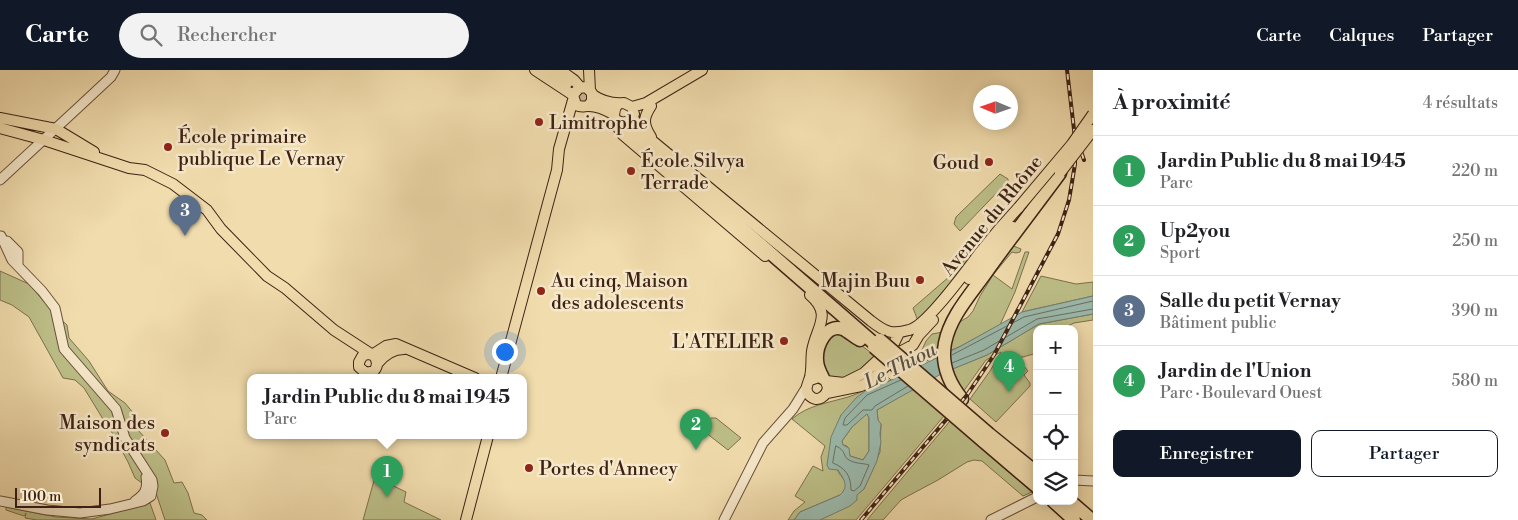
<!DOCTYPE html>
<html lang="fr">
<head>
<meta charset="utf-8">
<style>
  body { margin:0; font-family:"Libre Bodoni",serif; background:#f2f2f2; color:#202124 }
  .controls { position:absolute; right:15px; bottom:15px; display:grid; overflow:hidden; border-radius:10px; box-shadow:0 2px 12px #0003 }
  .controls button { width:45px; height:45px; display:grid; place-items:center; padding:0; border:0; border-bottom:1px solid #e0e0e0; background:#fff; color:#202124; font:25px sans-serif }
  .compass { position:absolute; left:973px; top:15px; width:45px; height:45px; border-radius:50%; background:#fff; box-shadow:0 2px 12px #0003; rotate:272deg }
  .scale { position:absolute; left:15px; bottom:12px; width:86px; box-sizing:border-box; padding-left:5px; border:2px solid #3d2214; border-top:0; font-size:14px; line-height:18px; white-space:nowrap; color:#3d2214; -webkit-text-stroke:4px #f6e8ca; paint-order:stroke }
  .you { position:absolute; left:504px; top:281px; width:18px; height:18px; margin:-12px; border:4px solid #fff; border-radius:50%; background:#1a73e8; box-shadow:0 0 0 8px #1a73e833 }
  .badge { display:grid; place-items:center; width:32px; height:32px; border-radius:50%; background:#111827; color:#fff; font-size:16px; font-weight:700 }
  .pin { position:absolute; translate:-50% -41px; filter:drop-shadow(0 1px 2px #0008) }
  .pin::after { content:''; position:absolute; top:26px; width:18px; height:15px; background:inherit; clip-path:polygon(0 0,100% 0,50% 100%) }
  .popup { position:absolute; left:247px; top:304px; width:280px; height:65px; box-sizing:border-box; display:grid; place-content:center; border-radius:10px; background:#fff; filter:drop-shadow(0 1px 4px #0005); font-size:16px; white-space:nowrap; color:#757577 }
  .popup b { font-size:19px; color:#202124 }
  .popup::after { content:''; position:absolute; left:50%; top:100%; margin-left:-10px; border:10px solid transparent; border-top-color:#fff }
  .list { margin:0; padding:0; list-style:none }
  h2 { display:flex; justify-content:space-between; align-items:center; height:65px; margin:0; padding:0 20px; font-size:21px }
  h2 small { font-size:16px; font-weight:400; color:#757577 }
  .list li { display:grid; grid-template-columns:32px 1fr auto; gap:15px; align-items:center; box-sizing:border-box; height:70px; padding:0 20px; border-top:1px solid #e0e0e0 }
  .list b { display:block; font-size:19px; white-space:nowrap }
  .list p { margin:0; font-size:16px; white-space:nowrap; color:#757577 }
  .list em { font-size:16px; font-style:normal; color:#757577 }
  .actions { display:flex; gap:10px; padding:15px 20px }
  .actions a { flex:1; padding:11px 0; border:1px solid #111827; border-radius:10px; text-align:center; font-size:18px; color:#111827 }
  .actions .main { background:#111827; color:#fff }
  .icon { flex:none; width:28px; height:28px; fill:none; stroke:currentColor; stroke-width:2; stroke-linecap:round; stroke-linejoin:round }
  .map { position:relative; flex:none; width:1093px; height:450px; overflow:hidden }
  header { display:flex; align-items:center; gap:30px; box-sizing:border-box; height:70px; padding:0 25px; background:#111827; color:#fff }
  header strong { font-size:24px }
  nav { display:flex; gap:28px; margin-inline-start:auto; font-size:18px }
  .search { width:350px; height:45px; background:#f2f2f2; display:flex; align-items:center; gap:12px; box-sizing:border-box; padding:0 18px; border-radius:28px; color:#757577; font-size:19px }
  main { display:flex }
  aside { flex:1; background:#fff }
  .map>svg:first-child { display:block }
  .green { fill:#bdbf88; stroke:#7d704e }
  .water { fill:#9bbbae; stroke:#757e70; fill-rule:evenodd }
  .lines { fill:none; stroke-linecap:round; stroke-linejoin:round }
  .shore { stroke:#6c6e61; stroke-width:1 }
  .highway-tunnel { stroke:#cdb78e; stroke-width:12; stroke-dasharray:12 6; stroke-linecap:butt }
  .minor-casing { stroke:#6a503a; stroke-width:11 }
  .major-casing { stroke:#3d2214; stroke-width:12 }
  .highway-casing { stroke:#3d2214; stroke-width:15 }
  .minor { stroke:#f6e8ca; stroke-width:9 }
  .major { stroke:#f1dcad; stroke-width:10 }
  .highway { stroke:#f1dcad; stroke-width:12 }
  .rail-casing { stroke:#3d2214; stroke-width:4 }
  .rail { stroke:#f6e8ca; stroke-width:2; stroke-dasharray:5.5; stroke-linecap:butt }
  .major-bridge-casing { stroke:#3d2214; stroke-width:12; stroke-linecap:butt }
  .highway-bridge-casing { stroke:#3d2214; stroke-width:15; stroke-linecap:butt }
  .major-bridge { stroke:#f1dcad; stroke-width:10 }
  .highway-bridge { stroke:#f1dcad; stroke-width:12 }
  .poi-dot { fill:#8f2418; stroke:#f6e8ca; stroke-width:2 }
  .labels { text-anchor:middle; stroke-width:5; stroke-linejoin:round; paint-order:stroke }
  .poi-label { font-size:19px; fill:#3d2214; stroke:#f6e8ca; text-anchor:start }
  .street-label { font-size:19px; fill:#3d2214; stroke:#f6e8ca }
  .water-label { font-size:20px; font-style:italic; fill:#595042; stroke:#f6e8ca }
</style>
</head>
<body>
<header>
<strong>Carte</strong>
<div class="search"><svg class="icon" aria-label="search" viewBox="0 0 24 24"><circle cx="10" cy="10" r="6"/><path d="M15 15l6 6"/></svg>Rechercher</div>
<nav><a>Carte</a><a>Calques</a><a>Partager</a></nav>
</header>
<main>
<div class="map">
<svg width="1093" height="450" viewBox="0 0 1093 450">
  <rect width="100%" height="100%" fill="#f1dcad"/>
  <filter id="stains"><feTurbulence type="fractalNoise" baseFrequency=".004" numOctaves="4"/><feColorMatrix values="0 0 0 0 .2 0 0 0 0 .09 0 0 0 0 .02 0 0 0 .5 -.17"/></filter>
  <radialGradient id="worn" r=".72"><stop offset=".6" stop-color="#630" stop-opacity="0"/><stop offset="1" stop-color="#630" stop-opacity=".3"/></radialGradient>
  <!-- green -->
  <path class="green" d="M1000,104l8,5v2l-48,50 -6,-7 2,-7z
    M987,166l2,2 -55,64 -4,8 -12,11 -5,-13 37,-32z
    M1011,175l10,4 -1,3 -4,1 -4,-1 -19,23 19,14 13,-37h4l-14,40 -15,33 -39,21 -44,19 -5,-5 10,-10 4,-9 6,-7 11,-2 25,-15 5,-6 7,-15 13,-21 -2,-2z
    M0,201l29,13 23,27 15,14 2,13 20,23 19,30 17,12 9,11 3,15 28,31 9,23 8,-1 6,11 6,20 8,2 5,5h-42l-9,-27 -21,-15 -7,-16 -19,-35 -3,-3 -22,-36 -9,-8 -12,-2 -34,-61 -17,-12 -12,-5z
    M1041,206l35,8 17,-2v14l-71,16z
    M1093,244v6l-19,3 -12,6h-25v24l-14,4h-7l-4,4 4,10 7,-6 5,6 -4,4 6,8v3l-34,36 -26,-23 20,-28 11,-19 -15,8 -23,32 -9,-13 -2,-10 35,-14 52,-31z
    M843,262l34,25 -28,22h-19l-6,-7 -2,-23 10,-14z
    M886,305l5,5 -50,35c-1,8 -4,53 -3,56 4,9 15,12 2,24l-40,17 -6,8h-6l6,-9 11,-9 -10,-6 18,-30 10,5 -2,-14 4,-11 -33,-27c16,-14 36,-16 56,-22 14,-4 26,-13 38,-22z
    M911,320h3l30,26 -88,104h-36l44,-31 16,-37 1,-28 -3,-3 -1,-11z
    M867,343l2,5v33l-6,9 -13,-4 -3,-10 -4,-1 -1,-4 10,-14z
    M711,348h5l25,20 -13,12 -27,-21z
    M950,351l82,71 -9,4 -41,-35 -8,-1 -7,2 -29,18 -30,16 -7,4 -18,20h-16z
    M375,407l31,15 -2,10 37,18h-78z
    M150,433l6,17h-119l-12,-2 1,-5 -2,3 -18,-6v-3l50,10 36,2z"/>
  <!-- water -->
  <path class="water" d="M1093,226v18l-54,10 -52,31 -44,18 -66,37 1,10 3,4 -1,10 1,8 -4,19 -13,28 -7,6v5l-7,6 -30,14h-26l6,-8 40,-17c10,-9 3,-17 -2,-25l-9,-1 -2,-4 4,-28 10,-22 15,-17 9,-7 20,-8 76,-37 61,-34zM867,344l2,4v33l-6,9 -13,-4 -1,-8 -6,-3 -1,-4 10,-14z"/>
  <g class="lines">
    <!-- shore -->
    <path class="shore" d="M952,285l72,-38 69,-16
      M952,293l32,-13 53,-31 56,-10
      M901,310l-34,15 -22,23 -2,7h4l16,-15h9l3,-4 33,-20
      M836,376c11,5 6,10 13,14 7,4 14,3 20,5l-9,21 -6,5 -3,-1c0,-15 -6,-22 -18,-27z"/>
    <!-- highway-tunnel -->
    <path class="highway-tunnel" d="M567,12l32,25"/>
    <!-- minor casing -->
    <g class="minor-casing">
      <path id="minor" d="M0,110l81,-75 30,-28 4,-7
        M7,171l11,11v14
        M1074,410l19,1
        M0,431l47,9 33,3 30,-4 33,-8 8,-5 2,-10 -1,-6 -27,-42 -9,-29 -52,-60 -9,-41 -13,-17 -30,-31 -11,-24
        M135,431c10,-7 13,-12 11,-24
        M724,450l39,-77 30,-34 13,-21
        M991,450l46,-23"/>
    </g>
    <!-- major casing -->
    <g class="major-casing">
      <path id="major" d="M535,0l38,25
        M560,0l14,10 6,7
        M589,0l1,20
        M593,25c10,7 19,9 31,8l8,4 2,7 -3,6 -8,3 -7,-3
        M618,34c-8,9 -2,22 5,31l142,121
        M588,36l4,-5v-8l-6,-6 -7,1 -6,7 3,10c6,3 7,1 13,1 8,0 17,4 24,8
        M651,36c-8,12 -8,18 0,31
        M632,37l14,-4 56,-33
        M633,47l5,11 6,6 227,187c14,11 21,14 38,9 18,-4 60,-63 72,-79 12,-15 25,-30 38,-44
        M0,48l56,11 38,23
        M0,58l44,12 85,28 16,2 28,14 34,26 14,19 46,47 18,12 49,42 40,26c4,5 4,10 0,15l-8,2 -7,-6v-5l4,-7 6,-1
        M969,209l44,-52
        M372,285l14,-9 10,-2 79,34
        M377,294c7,-9 16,-15 27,-15
        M501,308l43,-160 13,-48 2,-21 14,-49
        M810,310l9,-3 6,3 3,7c-1,9 -11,17 -19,8 -5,-6 -1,-11 1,-18 2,-8 1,-18 2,-26 4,-24 21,-36 -2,-56
        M826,311l18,2 20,-10 28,-26 7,-14
        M827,323l34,-7 6,-3 9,-7 22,-23 15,-8 6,-10 14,-15
        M466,450l22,-84"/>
    </g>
    <!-- highway casing -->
    <g class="highway-casing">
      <path id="highway" d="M549,0l18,12
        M629,60l247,215
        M823,308c-3,-6 -6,-11 -6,-18 -1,-14 9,-37 26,-31 6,3 11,8 17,11
        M962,329c-13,-16 -21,-35 -17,-56 5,-26 25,-48 40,-69 24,-34 50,-67 75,-101
        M989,364l48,39
        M983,371l54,46
        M1053,431l21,19
        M1070,431l22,19"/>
    </g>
    <!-- minor -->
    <use href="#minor" class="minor"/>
    <!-- major -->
    <use href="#major" class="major"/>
    <!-- highway -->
    <use href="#highway" class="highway"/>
    <!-- rail casing -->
    <g class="rail-casing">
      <path id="rail" d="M1078,73l6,17
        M861,450l106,-125 27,-40 64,-121 11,-34 6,-36v-26l-8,-68"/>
    </g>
    <!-- rail -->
    <use href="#rail" class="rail"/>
    <!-- major-bridge casing -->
    <g class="major-bridge-casing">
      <path id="major-bridge" d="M1060,103l33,-43
        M1019,137l53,-63 21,-30"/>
    </g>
    <!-- highway-bridge casing -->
    <g class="highway-bridge-casing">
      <path id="highway-bridge" d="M880,270l109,94
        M874,277l109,94"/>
    </g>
    <!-- major-bridge -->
    <use href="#major-bridge" class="major-bridge"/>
    <!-- highway-bridge -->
    <use href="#highway-bridge" class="highway-bridge"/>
  </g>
  <!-- markers -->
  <g class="poi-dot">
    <circle cx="539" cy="52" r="5"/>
    <circle cx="168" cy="77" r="5"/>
    <circle cx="989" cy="92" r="5"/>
    <circle cx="631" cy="101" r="5"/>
    <circle cx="920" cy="210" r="5"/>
    <circle cx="541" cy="221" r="5"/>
    <circle cx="784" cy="271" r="5"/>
    <circle cx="165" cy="363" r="5"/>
    <circle cx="529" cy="398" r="5"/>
  </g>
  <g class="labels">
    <!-- poi labels -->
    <g class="poi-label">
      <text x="549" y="59">Limitrophe</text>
      <text x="178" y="73">École primaire<tspan x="178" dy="22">publique Le Vernay</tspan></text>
      <text x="641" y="97">École Silvya<tspan x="641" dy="22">Terrade</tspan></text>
      <text x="979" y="99" text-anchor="end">Goud</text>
      <text x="551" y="217">Au cinq, Maison<tspan x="551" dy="22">des adolescents</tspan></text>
      <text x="910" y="217" text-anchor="end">Majin Buu</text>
      <text x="774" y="278" text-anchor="end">L'ATELIER</text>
      <text x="155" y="359" text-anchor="end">Maison des<tspan x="155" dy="22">syndicats</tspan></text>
      <text x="539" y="405">Portes d'Annecy</text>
    </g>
    <!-- street labels -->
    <g class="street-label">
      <text transform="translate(991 145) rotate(-51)" y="7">Avenue du Rhône</text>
    </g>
    <!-- water labels -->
    <g class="water-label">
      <text transform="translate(900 295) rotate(-27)" y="7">Le Thiou</text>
    </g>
  </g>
  <rect width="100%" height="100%" filter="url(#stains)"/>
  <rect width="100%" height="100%" fill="url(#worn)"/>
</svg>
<div class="controls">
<button>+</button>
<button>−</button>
<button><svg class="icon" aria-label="locate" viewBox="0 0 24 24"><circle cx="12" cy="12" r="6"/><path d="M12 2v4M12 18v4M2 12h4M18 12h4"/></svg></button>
<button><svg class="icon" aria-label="layers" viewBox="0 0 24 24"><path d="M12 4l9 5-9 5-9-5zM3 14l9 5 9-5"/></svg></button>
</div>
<svg class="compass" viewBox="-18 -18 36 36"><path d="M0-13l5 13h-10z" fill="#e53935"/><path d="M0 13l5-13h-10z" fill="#757577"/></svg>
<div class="scale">100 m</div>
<div class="you"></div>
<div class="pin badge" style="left:387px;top:427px;background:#2e9e5b">1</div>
<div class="popup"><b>Jardin Public du 8 mai 1945</b>Parc</div>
<div class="pin badge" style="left:696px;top:380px;background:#2e9e5b">2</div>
<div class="pin badge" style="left:185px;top:166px;background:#5c6f8a">3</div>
<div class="pin badge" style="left:1009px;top:322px;background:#2e9e5b">4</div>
</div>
<aside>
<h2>À proximité<small>4 résultats</small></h2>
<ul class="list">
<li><span class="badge" style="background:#2e9e5b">1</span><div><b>Jardin Public du 8 mai 1945</b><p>Parc</p></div><em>220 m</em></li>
<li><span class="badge" style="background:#2e9e5b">2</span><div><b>Up2you</b><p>Sport</p></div><em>250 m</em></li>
<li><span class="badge" style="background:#5c6f8a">3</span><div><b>Salle du petit Vernay</b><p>Bâtiment public</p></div><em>390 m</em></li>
<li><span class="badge" style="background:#2e9e5b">4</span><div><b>Jardin de l'Union</b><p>Parc · Boulevard Ouest</p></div><em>580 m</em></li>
</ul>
<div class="actions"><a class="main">Enregistrer</a><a>Partager</a></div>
</aside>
</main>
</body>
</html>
